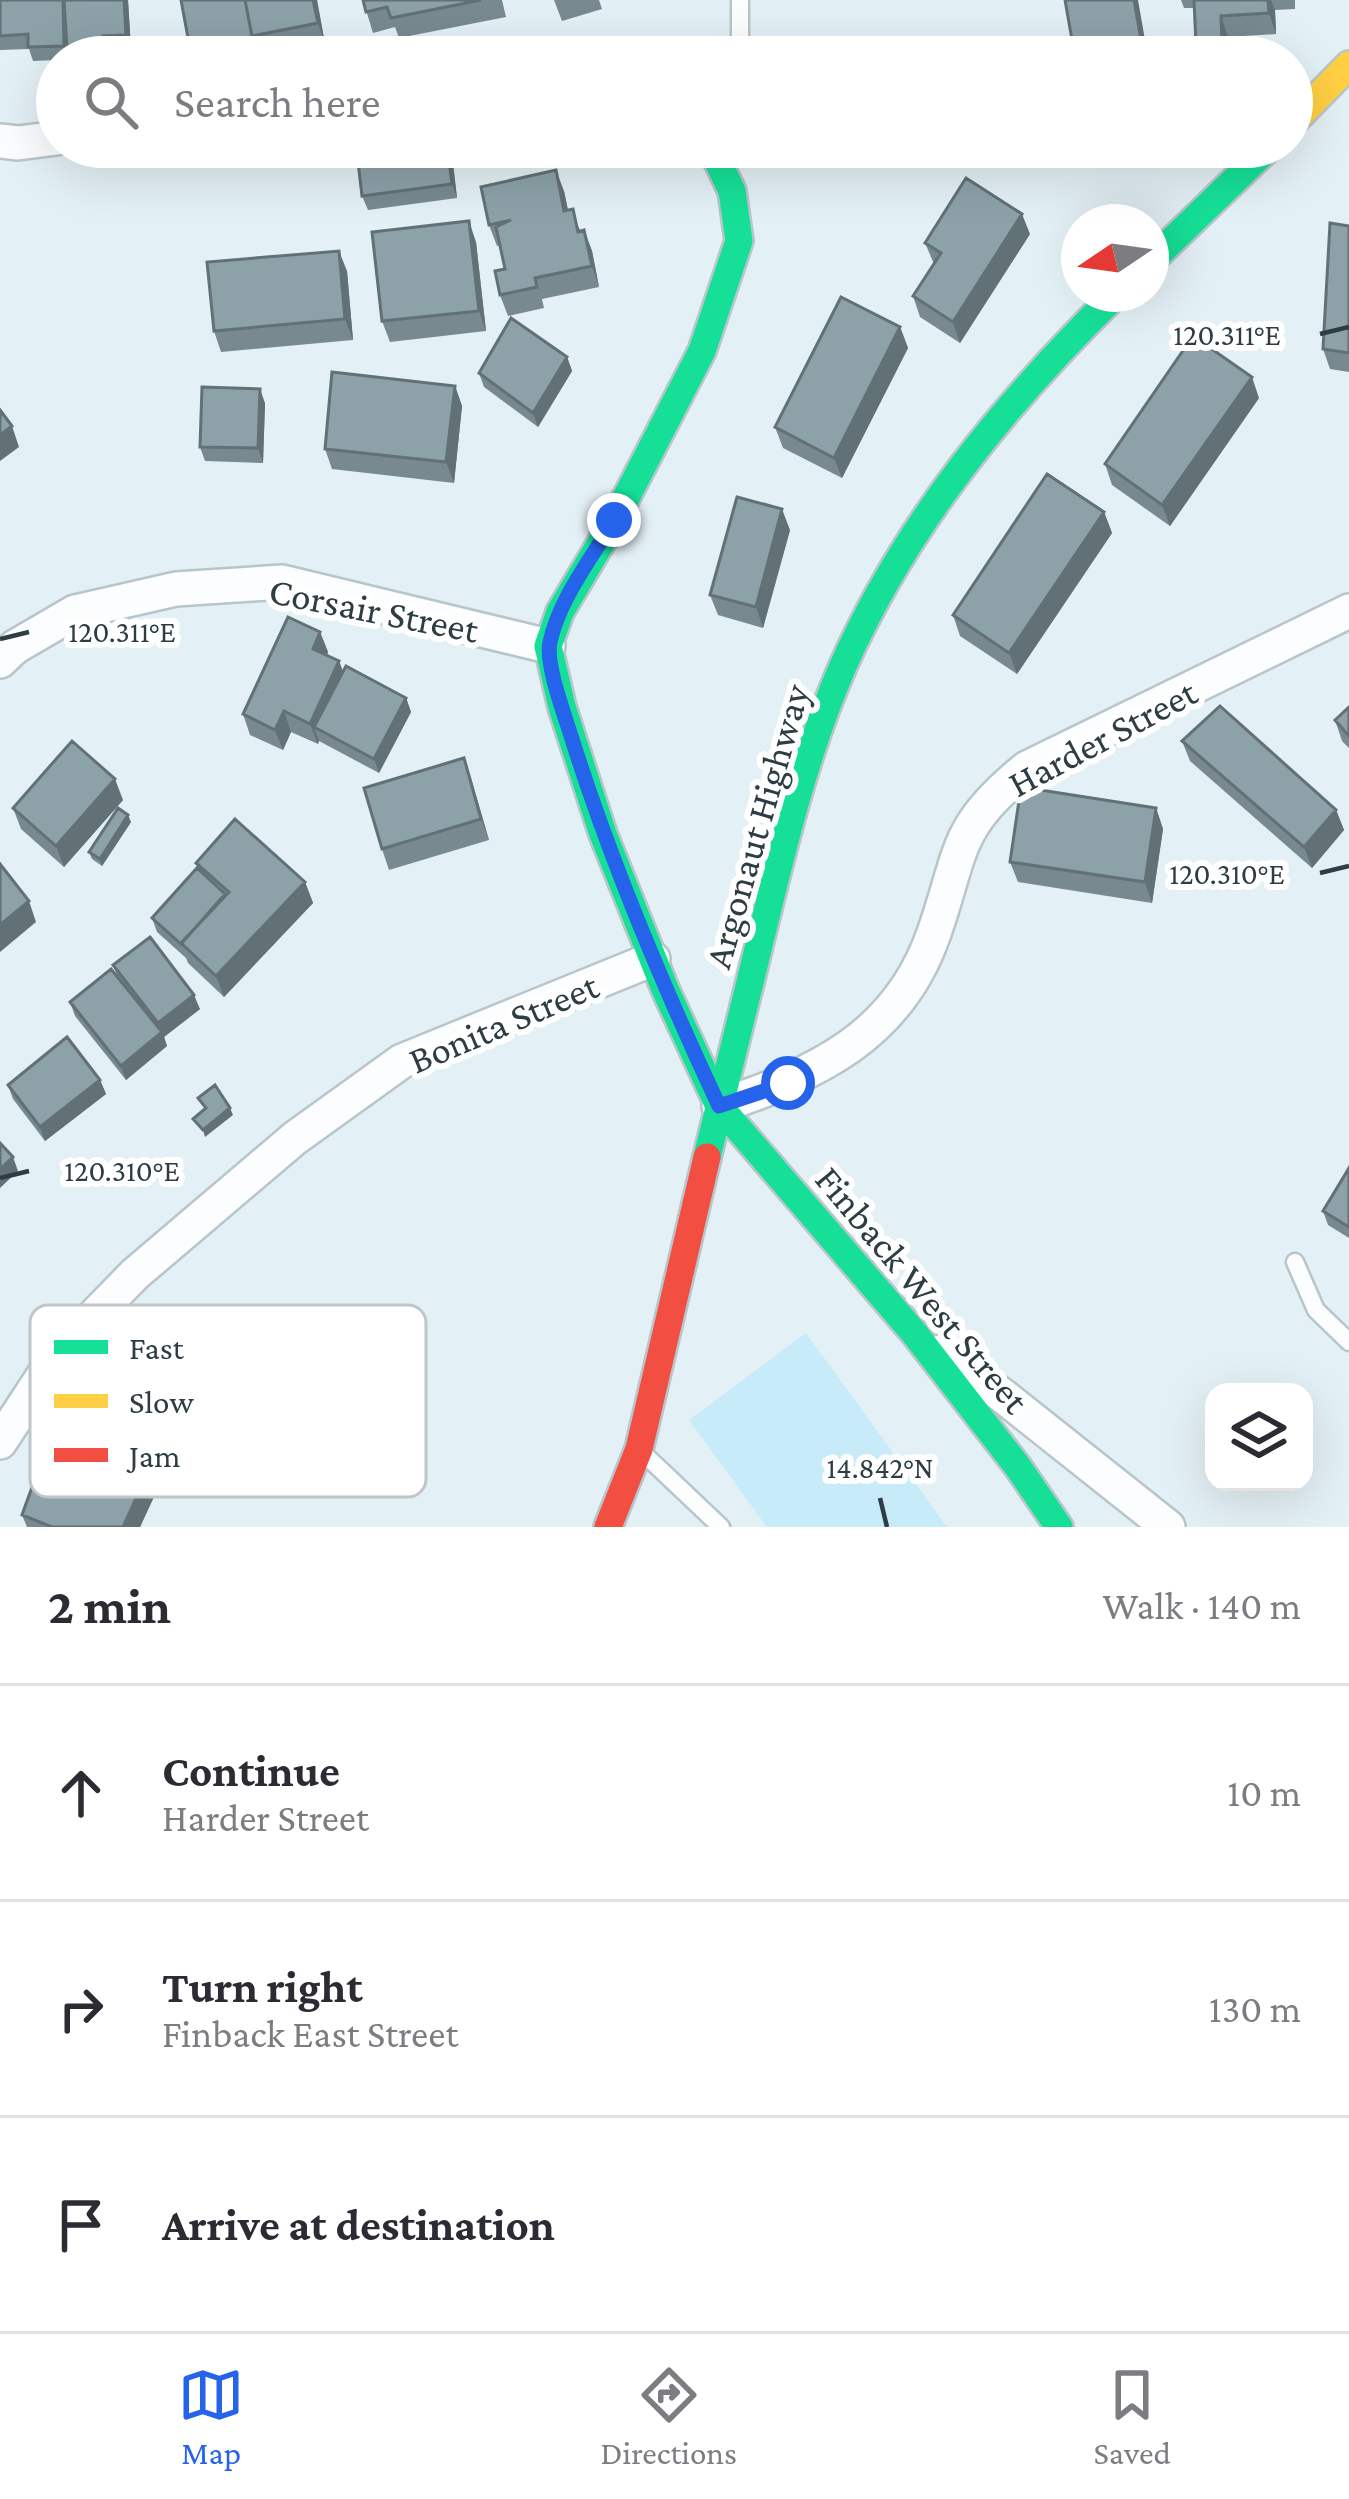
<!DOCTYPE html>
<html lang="en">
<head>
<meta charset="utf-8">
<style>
  body { margin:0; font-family:"Crimson Pro",serif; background:#f7f7f7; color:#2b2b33 }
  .controls { position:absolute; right:36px; bottom:36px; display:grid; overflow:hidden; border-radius:24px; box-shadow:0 12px 48px #0002 }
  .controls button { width:108px; height:108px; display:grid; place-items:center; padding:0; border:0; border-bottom:3px solid #e1e1e2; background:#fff; color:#2b2b33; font:60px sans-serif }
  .compass { position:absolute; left:1061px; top:204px; width:108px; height:108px; border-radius:50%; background:#fff; box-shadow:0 12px 48px #0002; rotate:257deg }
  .stop { position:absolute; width:36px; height:36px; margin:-27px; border:9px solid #2563eb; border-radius:50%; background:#fff }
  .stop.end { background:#2563eb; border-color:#fff; box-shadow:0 3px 12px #0008 }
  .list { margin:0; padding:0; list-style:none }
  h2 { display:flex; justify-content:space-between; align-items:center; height:156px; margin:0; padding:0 48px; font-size:51px }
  h2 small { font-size:39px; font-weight:400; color:#7c7c81 }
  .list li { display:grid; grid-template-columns:78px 1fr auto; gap:36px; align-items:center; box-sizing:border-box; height:216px; padding:0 48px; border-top:3px solid #e1e1e2 }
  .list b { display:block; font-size:45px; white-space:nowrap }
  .list p { margin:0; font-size:39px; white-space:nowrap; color:#7c7c81 }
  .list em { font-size:39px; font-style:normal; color:#7c7c81 }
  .icon { flex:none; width:66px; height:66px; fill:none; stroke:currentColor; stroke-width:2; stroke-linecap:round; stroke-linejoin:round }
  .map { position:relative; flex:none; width:1349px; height:1527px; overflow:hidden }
  .search { position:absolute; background:#fff; box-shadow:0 12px 48px #0002; left:36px; right:36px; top:36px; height:132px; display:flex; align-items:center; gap:30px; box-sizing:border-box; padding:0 42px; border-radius:66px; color:#7c7c81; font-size:45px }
  .sheet { height:804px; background:#fff }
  nav { display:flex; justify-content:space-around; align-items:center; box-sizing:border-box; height:168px; border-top:3px solid #e1e1e2; background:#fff; font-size:33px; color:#7c7c81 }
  nav a { display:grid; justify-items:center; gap:6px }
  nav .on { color:#2563eb }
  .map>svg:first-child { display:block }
  .green { fill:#c7ebf9 }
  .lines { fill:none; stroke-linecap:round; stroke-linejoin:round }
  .lane-casing { stroke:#b8c5ca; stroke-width:21 }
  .street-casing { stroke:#b8c5ca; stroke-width:38 }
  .fast-casing { stroke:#b8c5ca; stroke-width:32 }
  .slow-casing { stroke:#b8c5ca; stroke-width:32 }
  .jam-casing { stroke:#b8c5ca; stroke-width:32 }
  .lane { stroke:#fbfdfe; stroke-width:16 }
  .street { stroke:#fbfdfe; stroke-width:33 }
  .fast { stroke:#16e098; stroke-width:27 }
  .slow { stroke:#ffcf43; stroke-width:27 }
  .jam { stroke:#f24e42; stroke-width:27 }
  .wall { fill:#788a90 }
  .shaded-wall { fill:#627176 }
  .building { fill:#8ca1a8; stroke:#627176; stroke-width:3 }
  .route { stroke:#2563eb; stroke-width:15 }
  .ticks { fill:none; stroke:#2d3d43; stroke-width:4.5 }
  .labels { text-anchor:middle; stroke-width:12; stroke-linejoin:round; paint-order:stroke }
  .street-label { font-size:39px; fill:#2d3d43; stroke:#fff }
  .key { fill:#fff; stroke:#c0c5c7; stroke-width:3 }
  .key-label { font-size:33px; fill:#2d3d43 }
  .ticks-label { font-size:30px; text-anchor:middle; fill:#2d3d43; stroke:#fff; stroke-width:12; stroke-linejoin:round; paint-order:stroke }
</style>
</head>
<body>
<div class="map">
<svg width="1349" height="1527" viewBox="0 0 1349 1527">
  <rect width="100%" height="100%" fill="#e3f0f5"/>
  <!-- green -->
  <path class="green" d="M806,1333l141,194h-180l-78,-107z"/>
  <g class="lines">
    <!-- lane casing -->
    <g class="lane-casing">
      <path id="lane" d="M740,57v-57
        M1295,1262l21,48 33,32
        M644,1454l77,73"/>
    </g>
    <!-- street casing -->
    <g class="street-casing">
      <path id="street" d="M0,141l18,2 39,-5
        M0,661l15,-14 60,-35 101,-23 106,-7 266,64
        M719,1106c97,-32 179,-69 215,-173 29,-83 19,-105 93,-165l322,-157
        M941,1352l62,44 165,131
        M0,1442l59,-90 76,-78 160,-136 107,-77 251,-102"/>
    </g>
    <!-- fast casing -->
    <g class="fast-casing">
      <path id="fast" d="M711,147l21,44 7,50 -37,110 -88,170 -54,91 -12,34 14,61 41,127 62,155 54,117 196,228 103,133 41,60
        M1151,261l118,-114
        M707,1157c17,-70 35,-141 52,-212 23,-94 45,-190 84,-279 63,-142 163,-264 273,-372"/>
    </g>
    <!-- slow casing -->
    <g class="slow-casing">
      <path id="slow" d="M1292,123l57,-58"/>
    </g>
    <!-- jam casing -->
    <g class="jam-casing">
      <path id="jam" d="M608,1527l31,-78 68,-292"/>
    </g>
    <!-- lane -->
    <use href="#lane" class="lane"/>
    <!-- street -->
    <use href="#street" class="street"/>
    <!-- fast -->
    <use href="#fast" class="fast"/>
    <!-- slow -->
    <use href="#slow" class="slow"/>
    <!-- jam -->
    <use href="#jam" class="jam"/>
  </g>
  <!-- wall -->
  <path class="wall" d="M0,0h128l3,49 -23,1v7h-38l-1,-4v4h-12v3l-24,1 -4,-12 -29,1z
    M181,0h136l8,44 -65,13 -4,-10 2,9 -4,1h-62z
    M363,0h139l4,17 -107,21 -4,-11 -22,6z
    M554,0h45l3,9 -40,12z
    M1181,0h114v9l-20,1 1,24 -48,3 2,20h-29l-5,-12 -2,-37h-10z
    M403,147h46l3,8 5,43 -89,12 -6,-14z
    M564,191l4,19 13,21 3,-1 8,21 7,36 -57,12 2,9 -36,8 -8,-21 5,-26 -5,-24 -3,1 -8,-21z
    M1349,226v146l-19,-3 -7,-20z
    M1030,234l-70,109 -40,-26 -7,-21 21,-32 -9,-21z
    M476,242l10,89 -96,11 -8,-21z
    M347,271l6,69 -132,12 -7,-21z
    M900,327l8,21 -66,130 -59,-30 -8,-21z
    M567,357l5,14 -34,56 -54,-40 -5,-14z
    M455,386l7,20 -8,77 -122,-14 -7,-20z
    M1259,398l-89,128 -58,-41 -7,-21z
    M265,403l-2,60 -58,-2 -5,-14z
    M1104,512l8,21 -95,141 -57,-38 -7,-21z
    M790,530l-27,98 -45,-13 -8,-20z
    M320,632l8,20 -1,3 12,6 4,11 63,26 5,14 -32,61 -60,-32 -1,3 -27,-12 -8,18 -33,-15 -7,-21z
    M1349,707v41l-7,-7 -7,-21z
    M1182,741l154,69 8,20 -32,38 -122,-107z
    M464,758l25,82 -100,30 -7,-21z
    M123,800l-59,67 -43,-38 -8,-21z
    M1156,808l7,21 -11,74 -134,-21 -8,-20z
    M131,822l-29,44 -10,-7 -3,-7z
    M196,863l109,19 8,21 -89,94 -36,-34 -2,-5 -29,-26 -5,-14 46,-49z
    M113,965l87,44 -36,28 3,9 -41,34 -51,-64 -5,-14 48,-24z
    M100,1080l6,14 -61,47 -32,-42 -5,-14z
    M1349,1168v70l-21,-13 -5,-14z
    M164,1475l-24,52h-113l-5,-12z"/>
  <!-- shaded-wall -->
  <path class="shaded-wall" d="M124,0h4l3,49 -5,-14z
    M313,0h4l8,44 -7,-21z
    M1134,0h4l10,57h-4z
    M1268,0h3l4,10 1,24 -7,-21z
    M1221,16l7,21 2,20h-3l-5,-13z
    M447,147l5,8 5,43 -5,-14z
    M556,170l8,21 8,40 -8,-20z
    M1022,214l8,20 -70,109 -7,-21z
    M469,221l7,21 10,89 -7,-20z
    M584,230l8,21 7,36 -7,-21z
    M339,251l8,20 6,69 -8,-21z
    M900,327l8,21 -66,130 -8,-20z
    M567,357l5,14 -34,56 -5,-14z
    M1252,377l7,21 -89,128 -8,-21z
    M455,386l7,20 -8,77 -8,-21z
    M260,389l5,14 -2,60 -5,-15z
    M12,426l7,21 -19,14v-26z
    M782,509l8,21 -27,98 -7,-21z
    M1104,512l8,21 -95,141 -8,-21z
    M320,632l8,20 -8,17 -7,-20z
    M339,661l8,21 -33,45 5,14 -1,3 -8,-20z
    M406,698l5,14 -32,61 -5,-14z
    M284,711l7,21 -8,18 -8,-20z
    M464,758l7,20 18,62 -8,-21z
    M115,779l8,21 -59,67 -8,-21z
    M1156,808l7,21 -11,74 -7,-21z
    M1336,810l8,20 -32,38 -8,-21z
    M128,815l3,7 -29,44 -2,-7z
    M305,882l8,21 -89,94 -8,-21z
    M29,901l7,21 -36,30v-27z
    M194,995l6,14 -36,28 3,9 -41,34 -5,-14 40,-33 -3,-10z
    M100,1080l6,14 -61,47 -5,-14z
    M230,1108l3,7 -28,22 -2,-7z
    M13,1157l5,14 -18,17v-19z
    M156,1454l8,21 -24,52h-17z"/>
  <!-- building -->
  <path class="building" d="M0,0h63l1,46 -36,1v-13l-28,2z
    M64,0h60l2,35 -23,1v11l-36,1z
    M181,0h64l8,42 -62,12z
    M245,0h68l5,23 -66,13z
    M363,0h118l-90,18 -4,-11 -21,5z
    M1065,0h69l10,57h-69z
    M1194,0h74l1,13 -48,3 1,28 -26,1z
    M403,147h44l5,37 -90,12 -5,-43z
    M556,170l8,41 9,-2 5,23 6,-2 8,36 -57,12 2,9 -37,8 -5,-24 10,-2 -9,-42 15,-7 -22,5 -8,-38z
    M966,178l56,36 -69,108 -40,-26 28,-43 -16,-10z
    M469,221l10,90 -97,10 -10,-89z
    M1330,223l19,3v127l-26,-4z
    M339,251l6,68 -131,12 -7,-69z
    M841,297l59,30 -66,131 -59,-31z
    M511,318l56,39 -34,56 -54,-40z
    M1193,336l59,41 -90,128 -57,-41z
    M332,372l123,14 -9,76 -121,-13z
    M202,387l58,2 -2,59 -58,-1z
    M0,410l12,16 -12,9z
    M1047,474l57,38 -95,141 -56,-38z
    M737,497l45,12 -26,98 -46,-12z
    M288,617l32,15 -7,17 26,12 -29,63 -26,-13 -9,19 -32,-16z
    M346,666l60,32 -32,61 -60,-32z
    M1220,706l116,104 -32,37 -122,-106z
    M1349,707v29l-14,-16z
    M72,741l43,38 -59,67 -43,-38z
    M464,758l17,61 -99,30 -18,-61z
    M1021,787l135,21 -11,74 -135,-20z
    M118,808l10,7 -28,44 -11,-7z
    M235,819l70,63 -89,94 -35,-33 48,-51 -33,-29z
    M0,864l29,37 -29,24z
    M197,868l28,26 -44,50 -29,-26z
    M150,937l44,58 -36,28 -45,-58z
    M111,969l51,63 -41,34 -51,-64z
    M67,1037l33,43 -60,47 -32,-42z
    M215,1085l15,23 -27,22 -10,-11 13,-11 -8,-10z
    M0,1143l13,14 -13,12z
    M1349,1168v59l-26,-16z
    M57,1418l99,36 -33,73h-71l-30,-12z"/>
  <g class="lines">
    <!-- route -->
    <path class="route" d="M614,520c-22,38 -55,79 -64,122 -5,22 15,74 22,97 40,127 91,247 147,367l69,-23"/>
  </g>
  <!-- ticks -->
  <path class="ticks" d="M1320,334l29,-7M0,639l29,-7M1320,873l29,-7M0,1178l29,-7M880,1498l7,29"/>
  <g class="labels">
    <!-- street labels -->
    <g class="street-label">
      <text transform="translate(374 609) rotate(11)" y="14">Corsair Street</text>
      <text transform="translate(1102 737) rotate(-28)" y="14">Harder Street</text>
      <text transform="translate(756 826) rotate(-74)" y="14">Argonaut Highway</text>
      <text transform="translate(503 1022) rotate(-23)" y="14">Bonita Street</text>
      <text transform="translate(923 1289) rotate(50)" y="14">Finback West Street</text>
    </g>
  </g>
  <!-- legend -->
  <rect x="30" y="1305" width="396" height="192" rx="18" class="key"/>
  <rect x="54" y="1340" width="54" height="14" fill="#16e098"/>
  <rect x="54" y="1394" width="54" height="14" fill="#ffcf43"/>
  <rect x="54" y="1448" width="54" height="14" fill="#f24e42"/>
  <g class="key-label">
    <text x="129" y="1359">Fast</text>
    <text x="129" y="1413">Slow</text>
    <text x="129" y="1467">Jam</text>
  </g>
  <g class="ticks-label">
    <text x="1227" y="345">120.311°E</text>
    <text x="122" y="642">120.311°E</text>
    <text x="1227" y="884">120.310°E</text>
    <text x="122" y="1181">120.310°E</text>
    <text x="880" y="1478">14.842°N</text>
  </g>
</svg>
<div class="controls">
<button><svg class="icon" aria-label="layers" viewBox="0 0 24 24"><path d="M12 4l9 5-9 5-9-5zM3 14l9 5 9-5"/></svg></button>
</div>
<svg class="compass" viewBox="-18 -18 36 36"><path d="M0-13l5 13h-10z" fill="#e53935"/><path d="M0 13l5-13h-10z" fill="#7c7c81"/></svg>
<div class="stop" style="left:788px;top:1083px"></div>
<div class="stop end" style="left:614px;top:520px"></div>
<div class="search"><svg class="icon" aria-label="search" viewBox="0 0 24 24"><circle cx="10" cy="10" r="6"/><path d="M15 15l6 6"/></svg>Search here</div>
</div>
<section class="sheet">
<h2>2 min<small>Walk · 140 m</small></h2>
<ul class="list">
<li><svg class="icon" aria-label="ahead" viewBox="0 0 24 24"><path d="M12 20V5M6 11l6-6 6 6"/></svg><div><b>Continue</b><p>Harder Street</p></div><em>10 m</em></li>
<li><svg class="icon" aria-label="right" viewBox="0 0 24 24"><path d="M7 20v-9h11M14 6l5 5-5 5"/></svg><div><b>Turn right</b><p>Finback East Street</p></div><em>130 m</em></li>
<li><svg class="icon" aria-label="arrive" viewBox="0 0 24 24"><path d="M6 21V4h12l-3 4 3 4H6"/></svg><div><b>Arrive at destination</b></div></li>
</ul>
</section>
<nav>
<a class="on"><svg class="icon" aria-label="map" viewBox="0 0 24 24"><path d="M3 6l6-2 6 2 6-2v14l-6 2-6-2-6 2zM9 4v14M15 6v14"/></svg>Map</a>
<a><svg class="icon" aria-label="directions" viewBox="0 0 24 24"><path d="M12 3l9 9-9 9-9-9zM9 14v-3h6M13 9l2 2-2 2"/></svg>Directions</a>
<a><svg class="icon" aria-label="saved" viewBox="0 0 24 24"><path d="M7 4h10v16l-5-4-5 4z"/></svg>Saved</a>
</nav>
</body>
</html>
